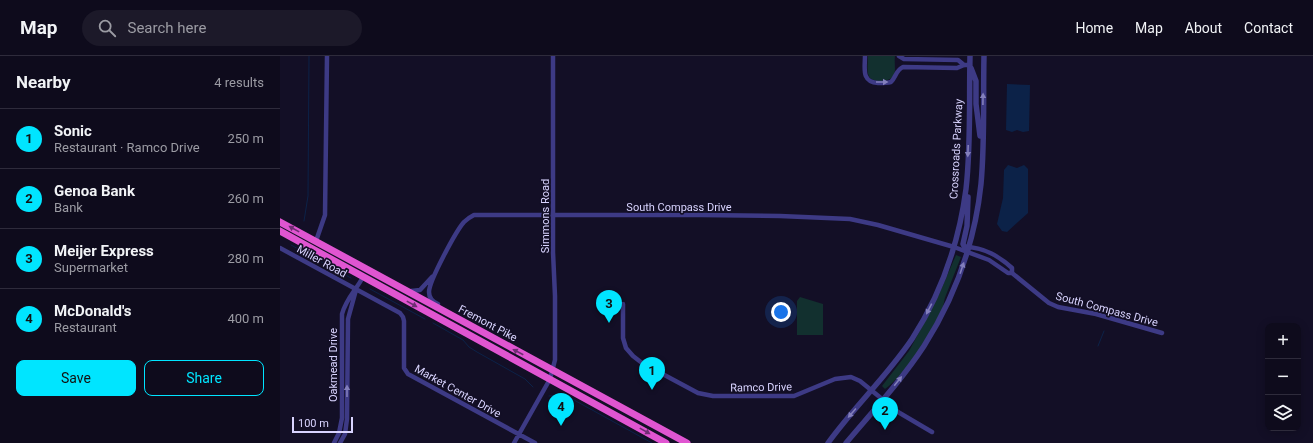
<!DOCTYPE html>
<html lang="en">
<head>
<meta charset="utf-8">
<style>
  body { margin:0; font-family:Roboto,sans-serif; background:#1c1929; color:#f1f3f6 }
  .controls { position:absolute; right:12px; bottom:12px; display:grid; overflow:hidden; border-radius:8px; box-shadow:0 2px 10px #0003 }
  .controls button { width:36px; height:36px; display:grid; place-items:center; padding:0; border:0; border-bottom:1px solid #2e2b3b; background:#0e0b1c; color:#f1f3f6; font:20px sans-serif }
  .scale { position:absolute; left:12px; bottom:10px; width:61px; box-sizing:border-box; padding-left:4px; border:2px solid #d9d4ff; border-top:0; font-size:11px; line-height:14px; white-space:nowrap; color:#d9d4ff; -webkit-text-stroke:3px #130f26; paint-order:stroke }
  .you { position:absolute; left:501px; top:256px; width:14px; height:14px; margin:-10px; border:3px solid #fff; border-radius:50%; background:#1a73e8; box-shadow:0 0 0 6px #1a73e833 }
  .badge { display:grid; place-items:center; width:26px; height:26px; border-radius:50%; background:#00e5ff; color:#111; font-size:13px; font-weight:700 }
  .pin { position:absolute; translate:-50% -33px; filter:drop-shadow(0 1px 2px #0008) }
  .pin::after { content:''; position:absolute; top:21px; width:14px; height:12px; background:inherit; clip-path:polygon(0 0,100% 0,50% 100%) }
  .list { margin:0; padding:0; list-style:none }
  h2 { display:flex; justify-content:space-between; align-items:center; height:52px; margin:0; padding:0 16px; font-size:17px }
  h2 small { font-size:13px; font-weight:400; color:#9b9ba3 }
  .list li { display:grid; grid-template-columns:26px 1fr auto; gap:12px; align-items:center; box-sizing:border-box; height:60px; padding:0 16px; border-top:1px solid #2e2b3b }
  .list b { display:block; font-size:15px; white-space:nowrap }
  .list p { margin:0; font-size:13px; white-space:nowrap; color:#9b9ba3 }
  .list em { font-size:13px; font-style:normal; color:#9b9ba3 }
  .actions { display:flex; gap:8px; padding:12px 16px }
  .actions a { flex:1; padding:9px 0; border:1px solid #00e5ff; border-radius:8px; text-align:center; font-size:14px; color:#00e5ff }
  .actions .main { background:#00e5ff; color:#111 }
  .icon { flex:none; width:22px; height:22px; fill:none; stroke:currentColor; stroke-width:2; stroke-linecap:round; stroke-linejoin:round }
  .map { position:relative; flex:none; width:1033px; height:387px; overflow:hidden }
  header { display:flex; align-items:center; gap:24px; box-sizing:border-box; height:56px; padding:0 20px; background:#0e0b1c; border-bottom:1px solid #2e2b3b }
  header strong { font-size:19px }
  nav { display:flex; gap:22px; margin-inline-start:auto; font-size:14px }
  .search { width:280px; height:36px; background:#1c1929; display:flex; align-items:center; gap:10px; box-sizing:border-box; padding:0 14px; border-radius:22px; color:#9b9ba3; font-size:15px }
  main { display:flex }
  aside { flex:1; background:#0e0b1c }
  .map>svg:first-child { display:block }
  .green { fill:#12302f }
  .water { fill:#0c2248 }
  .lines { fill:none; stroke-linecap:round; stroke-linejoin:round }
  .stream { stroke:#0c2248; stroke-width:1 }
  .minor { stroke:#3d3a85; stroke-width:4.5 }
  .tertiary { stroke:#3d3a85; stroke-width:5.5 }
  .trunk { stroke:#e055d1; stroke-width:7 }
  .oneway { fill:#837fbc }
  .oneway2 { fill:#6f2e73 }
  .labels { text-anchor:middle; stroke-width:3.5; stroke-linejoin:round; paint-order:stroke }
  .street-label { font-size:11px; fill:#d9d4ff; stroke:#130f26 }
</style>
</head>
<body>
<header>
<strong>Map</strong>
<div class="search"><svg class="icon" aria-label="search" viewBox="0 0 24 24"><circle cx="10" cy="10" r="6"/><path d="M15 15l6 6"/></svg>Search here</div>
<nav><a>Home</a><a>Map</a><a>About</a><a>Contact</a></nav>
</header>
<main>
<aside>
<h2>Nearby<small>4 results</small></h2>
<ul class="list">
<li><span class="badge">1</span><div><b>Sonic</b><p>Restaurant · Ramco Drive</p></div><em>250 m</em></li>
<li><span class="badge">2</span><div><b>Genoa Bank</b><p>Bank</p></div><em>260 m</em></li>
<li><span class="badge">3</span><div><b>Meijer Express</b><p>Supermarket</p></div><em>280 m</em></li>
<li><span class="badge">4</span><div><b>McDonald's</b><p>Restaurant</p></div><em>400 m</em></li>
</ul>
<div class="actions"><a class="main">Save</a><a>Share</a></div>
</aside>
<div class="map">
<svg width="1033" height="387" viewBox="0 0 1033 387">
  <rect width="100%" height="100%" fill="#130f26"/>
  <!-- green -->
  <path class="green" d="M588,0h27c-1,6 1,14 -1,19 -3,7 -19,8 -24,3 -4,-5 -2,-16 -2,-22z
    M676,199l5,2c-5,13 -10,25 -15,38 -2,4 -2,10 -4,14 -12,25 -36,65 -57,80l-3,-3 27,-35 28,-52z
    M520,241l23,7v31h-26v-34z"/>
  <!-- water -->
  <path class="water" d="M727,28l23,1 -1,46 -6,1 -6,-2 -5,2 -6,-2z
    M728,109l9,3 7,-3 4,4v44l-21,19 -5,-1 -5,-7 6,-26 1,-28z"/>
  <g class="lines">
    <!-- stream -->
    <path class="stream" d="M24,165l4,-25 1,-140
      M11,189l60,33
      M90,233l55,30
      M153,267l30,17 6,7 8,5 48,27 8,8
      M818,290l6,-15
      M269,340l16,-1 87,48"/>
    <!-- minor -->
    <path class="minor" d="M585,0c0,12 -4,26 13,27 4,0 9,0 13,-1 5,-5 5,-12 12,-15l54,1 7,-3h6
      M619,0l5,3 54,1 6,5
      M36,185l9,-26 2,-159
      M686,191c17,0 34,10 46,21v5
      M0,192l120,65 3,4 1,4v47l4,6 127,69
      M131,235l9,-1 12,-13
      M158,248c-5,-2 -9,-6 -9,-12 0,-11 27,-61 35,-70 3,-3 6,-5 10,-7h227l79,1 70,3 28,6 76,22 35,13 19,13h4l37,30 9,4 38,7 66,19
      M343,248v34l3,10 7,8 9,7 56,30 15,3h81l41,-17 16,-2 9,4 38,31 34,20
      M54,387l5,-10 3,-15v-104c4,-15 14,-24 21,-37
      M60,387l5,-9 2,-15 1,-100 8,-29
      M234,387l36,-64 5,-19v-64l-2,-44v-196"/>
    <!-- tertiary -->
    <path class="tertiary" d="M691,12l5,13v23l4,32
      M687,196l-4,-8 4,-18 1,-29
      M548,387c26,-36 59,-67 84,-104 29,-45 47,-97 54,-150 5,-43 3,-89 4,-133
      M566,387c27,-32 55,-62 78,-97 31,-49 51,-105 57,-162 4,-43 2,-86 3,-128"/>
    <!-- trunk -->
    <path class="trunk" d="M0,166l407,221
      M0,175l386,212"/>
  </g>
  <!-- one-way arrows -->
  <defs><path id="oneway-solid" d="M-6-.8H1V-3.2L6.5 0L1 3.2V.8H-6Z"/></defs>
  <g class="oneway">
    <use href="#oneway-solid" transform="translate(602 26)"/>
    <use href="#oneway-solid" transform="translate(703 43) rotate(-89)"/>
    <use href="#oneway-solid" transform="translate(688 95) rotate(92)"/>
    <use href="#oneway-solid" transform="translate(682 212) rotate(-71)"/>
    <use href="#oneway-solid" transform="translate(649 253) rotate(117)"/>
    <use href="#oneway-solid" transform="translate(618 325) rotate(-51)"/>
    <use href="#oneway-solid" transform="translate(67 335) rotate(-90)"/>
    <use href="#oneway-solid" transform="translate(572 357) rotate(131)"/>
  </g>
  <g class="oneway2">
    <use href="#oneway-solid" transform="translate(14 173) rotate(-151)"/>
    <use href="#oneway-solid" transform="translate(132 248) rotate(29)"/>
    <use href="#oneway-solid" transform="translate(238 296) rotate(-152)"/>
    <use href="#oneway-solid" transform="translate(365 375) rotate(29)"/>
  </g>
  <g class="labels">
    <!-- street labels -->
    <g class="street-label">
      <text transform="translate(676 93) rotate(-87)" y="4">Crossroads Parkway</text>
      <text x="399" y="155">South Compass Drive</text>
      <text transform="translate(265 160) rotate(-90)" y="4">Simmons Road</text>
      <text transform="translate(42 205) rotate(29)" y="4">Miller Road</text>
      <text transform="translate(827 253) rotate(15)" y="4">South Compass Drive</text>
      <text transform="translate(208 267) rotate(28)" y="4">Fremont Pike</text>
      <text transform="translate(53 309) rotate(-90)" y="4">Oakmead Drive</text>
      <text transform="translate(481 331) rotate(-1)" y="4">Ramco Drive</text>
      <text transform="translate(178 335) rotate(29)" y="4">Market Center Drive</text>
    </g>
  </g>
</svg>
<div class="controls">
<button>+</button>
<button>−</button>
<button><svg class="icon" aria-label="layers" viewBox="0 0 24 24"><path d="M12 4l9 5-9 5-9-5zM3 14l9 5 9-5"/></svg></button>
</div>
<div class="scale">100 m</div>
<div class="you"></div>
<div class="pin badge" style="left:372px;top:334px">1</div>
<div class="pin badge" style="left:605px;top:374px">2</div>
<div class="pin badge" style="left:329px;top:267px">3</div>
<div class="pin badge" style="left:281px;top:370px">4</div>
</div>
</main>
</body>
</html>
